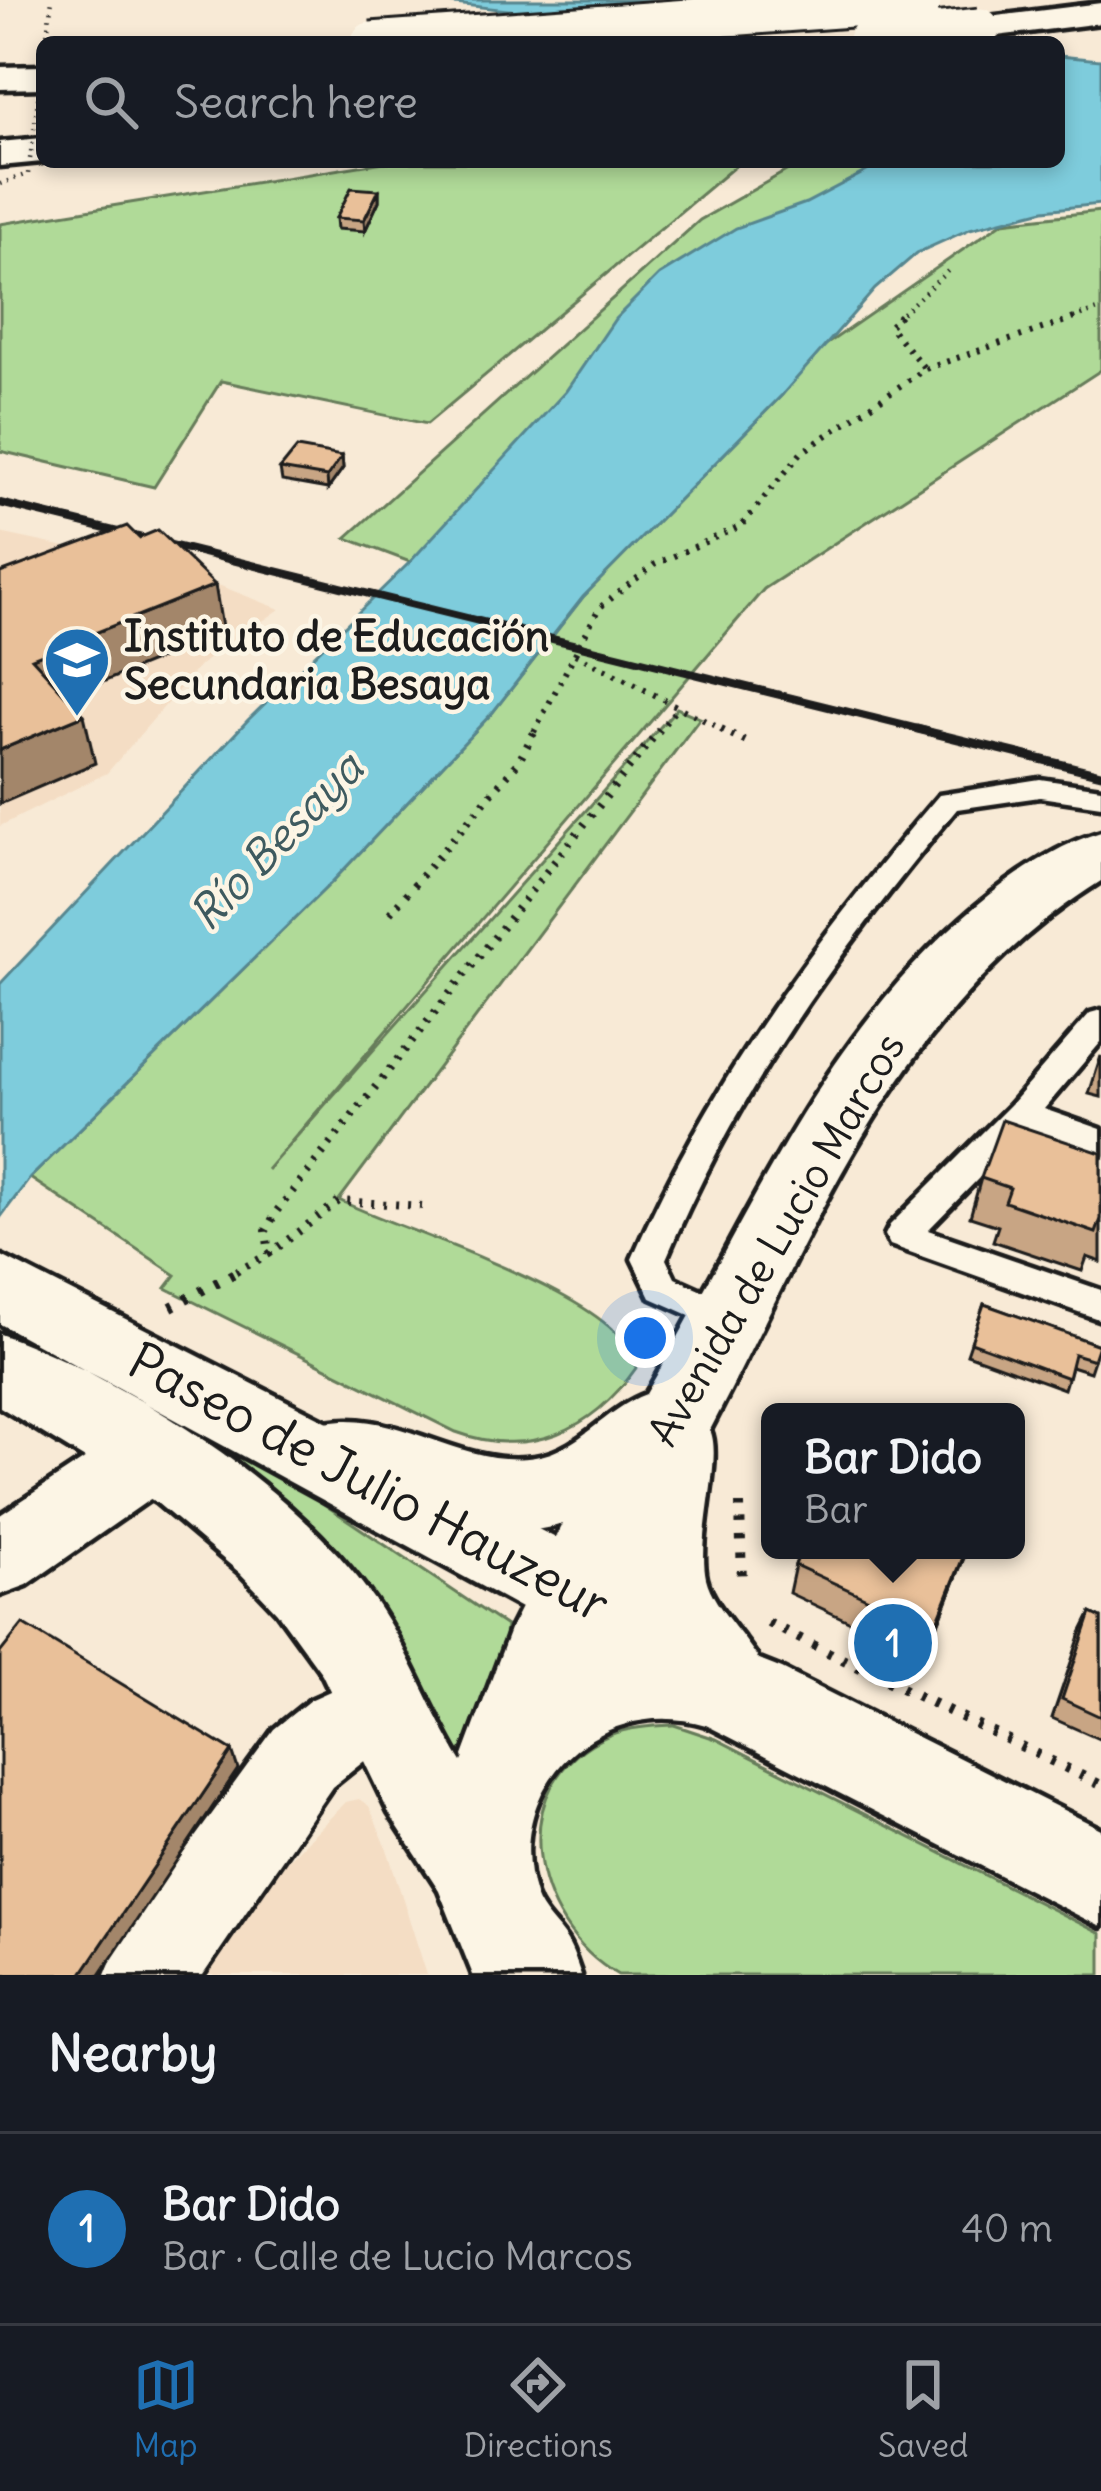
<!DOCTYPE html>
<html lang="en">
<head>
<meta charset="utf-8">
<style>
  body { margin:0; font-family:Delius,sans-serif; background:#20242c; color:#f1f3f6 }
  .you { position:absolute; left:645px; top:1338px; width:42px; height:42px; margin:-30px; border:9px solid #fff; border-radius:50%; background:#1a73e8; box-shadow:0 0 0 18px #1a73e833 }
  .badge { display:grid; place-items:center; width:78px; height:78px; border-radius:50%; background:#1f6fb2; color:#fff; font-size:39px; font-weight:700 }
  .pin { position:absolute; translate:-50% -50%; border:6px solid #fff; box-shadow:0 3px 12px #0006 }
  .popup { position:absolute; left:761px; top:1403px; width:264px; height:156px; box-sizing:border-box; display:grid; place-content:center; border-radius:18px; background:#171b24; filter:drop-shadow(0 3px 9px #0005); font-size:39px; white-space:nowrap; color:#9ea1a6 }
  .popup b { font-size:45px; color:#f1f3f6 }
  .popup::after { content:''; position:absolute; left:50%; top:100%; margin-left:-24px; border:24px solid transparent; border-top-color:#171b24 }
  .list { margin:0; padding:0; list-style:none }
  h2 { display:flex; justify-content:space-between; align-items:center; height:156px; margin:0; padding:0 48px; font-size:51px }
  h2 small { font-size:39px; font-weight:400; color:#9ea1a6 }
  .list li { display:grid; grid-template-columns:78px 1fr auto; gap:36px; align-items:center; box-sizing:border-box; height:192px; padding:0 48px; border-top:3px solid #363941 }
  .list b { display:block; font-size:45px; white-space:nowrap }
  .list p { margin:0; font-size:39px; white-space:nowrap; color:#9ea1a6 }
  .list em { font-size:39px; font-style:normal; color:#9ea1a6 }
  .icon { flex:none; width:66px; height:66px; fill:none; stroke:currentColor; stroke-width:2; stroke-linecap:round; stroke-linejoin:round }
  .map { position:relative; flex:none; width:1101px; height:1975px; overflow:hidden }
  .search { position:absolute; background:#171b24; box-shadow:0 6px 18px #0003; left:36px; right:36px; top:36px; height:132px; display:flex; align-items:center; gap:30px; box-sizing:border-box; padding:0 42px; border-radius:18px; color:#9ea1a6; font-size:45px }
  .sheet { height:348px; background:#171b24 }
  nav { display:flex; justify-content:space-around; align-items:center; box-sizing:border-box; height:168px; border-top:3px solid #363941; background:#171b24; font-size:33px; color:#9ea1a6 }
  nav a { display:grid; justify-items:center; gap:6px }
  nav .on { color:#1f6fb2 }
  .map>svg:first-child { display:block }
  .built { fill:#f4ddc4 }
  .green { fill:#b0da98; stroke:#667b5a; stroke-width:3 }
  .water { fill:#7eccdc; stroke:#57868f; stroke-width:3 }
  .pier { fill:#f8ead6 }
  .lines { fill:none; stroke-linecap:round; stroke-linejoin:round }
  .lane-casing { stroke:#1c1c1c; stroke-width:9 }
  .street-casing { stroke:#1c1c1c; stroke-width:9 }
  .primary-casing { stroke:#1c1c1c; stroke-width:9 }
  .highway-casing { stroke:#1c1c1c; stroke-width:9 }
  .path-far3 { stroke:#1c1c1c; stroke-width:4.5; stroke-dasharray:1.5 6; stroke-linecap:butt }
  .path-far2 { stroke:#1c1c1c; stroke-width:6; stroke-dasharray:3 8; stroke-linecap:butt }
  .path-far1 { stroke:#1c1c1c; stroke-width:8; stroke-dasharray:3 9; stroke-linecap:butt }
  .path { stroke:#1c1c1c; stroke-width:10; stroke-dasharray:4.5 12; stroke-linecap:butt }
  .lane { fill:#fcf5e5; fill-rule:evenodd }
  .street { fill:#fcf5e5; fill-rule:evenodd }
  .primary { fill:#fcf5e5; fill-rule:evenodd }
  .highway { fill:#fcf5e5; fill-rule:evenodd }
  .rail-far1 { stroke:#1c1c1c; stroke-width:8 }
  .rail { stroke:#1c1c1c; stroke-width:9 }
  .highway-bridge-casing { stroke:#1c1c1c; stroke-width:45; stroke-linecap:butt }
  .path-bridge { stroke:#1c1c1c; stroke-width:4.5; stroke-dasharray:1.5 6; stroke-linecap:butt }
  .highway-bridge { stroke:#fcf5e5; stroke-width:39 }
  .wall { fill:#c8a584; stroke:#1c1c1c; stroke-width:3 }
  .shaded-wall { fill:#a3866b; stroke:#1c1c1c; stroke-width:3 }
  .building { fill:#e9c099; stroke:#1c1c1c; stroke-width:3 }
  .labels { text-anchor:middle; stroke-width:9; stroke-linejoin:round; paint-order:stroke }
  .poi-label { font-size:42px; font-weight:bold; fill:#1c1c1c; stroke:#fcf5e5; text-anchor:start }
  .street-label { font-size:42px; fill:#1c1c1c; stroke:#fcf5e5 }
  .water-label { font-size:45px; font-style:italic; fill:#3e5a5f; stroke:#fcf5e5 }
  .near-street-label { font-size:51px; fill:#1c1c1c; stroke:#fcf5e5 }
</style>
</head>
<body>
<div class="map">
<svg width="1101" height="1975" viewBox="0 0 1101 1975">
  <rect width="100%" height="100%" fill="#f8ead6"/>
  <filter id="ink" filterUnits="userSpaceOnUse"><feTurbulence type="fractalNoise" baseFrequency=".00833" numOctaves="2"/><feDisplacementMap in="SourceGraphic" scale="24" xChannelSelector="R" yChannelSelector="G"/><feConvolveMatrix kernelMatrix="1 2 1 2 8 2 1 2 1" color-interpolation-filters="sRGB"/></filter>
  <g filter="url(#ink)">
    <!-- built -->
    <path class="built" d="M0,533l187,40 93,36 -80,56 -93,108 -107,53z
      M359,1799l10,7 17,40 41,129h-233l72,-93 80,-80z"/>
    <!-- green -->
    <path class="green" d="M384,162h356l-313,262 -206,-43 -67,106 -154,-36v-227z
      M802,162h82l-215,136 -259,264 -64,-24 354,-318z
      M1101,211v159l-337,219 -497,581 410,-462 23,10 -361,482c62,32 291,97 297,168 -44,63 -107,91 -180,64l-290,-144 10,-13 -146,-97 303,-297 160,-169 90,-115 199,-202 32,-42 189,-131z
      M135,1397l105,51 266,178 -4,38 -51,108z
      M674,1725l42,14 385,195v41h-483c-88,-50 -118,-193 -9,-240 20,-8 44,-9 65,-10z"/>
    <!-- water -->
    <path class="water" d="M419,0h237l74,10 -143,9z
      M1059,56l42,4v144l-57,6 -74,19 -53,24 -42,36 -93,106 -199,202 -90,115 -160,169 -303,297 -30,40v-234l248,-264 162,-158 156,-171 49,-72 44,-44 77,-47 70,-25 78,-41h175z"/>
    <!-- pier -->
    <path class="pier" d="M821,20l81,16 5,6h-266l-26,-12z"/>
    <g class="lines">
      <!-- lane casing -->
      <g class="lane-casing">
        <path id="lane" d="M1040,779l61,9v18l-61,-9 -83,12c-116,139 -221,283 -291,450l9,19 65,29 5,10 -5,10 -12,5 -77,-34 -19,-39c75,-173 185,-322 307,-464z
          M1101,1010v32l-57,67 57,20v26l-74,-26 -99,101 173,60v30l-211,-75 -5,-10 5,-10 120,-120 80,-92z"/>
      </g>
      <!-- street casing -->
      <g class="street-casing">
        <path id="street" d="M153,1422l26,9 11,24 -11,24 -152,106 -27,10v-80l127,-84z
          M386,1666l29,12 12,28 -12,28 -47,24 -36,29 -129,188h-98l13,-32 156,-214 36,-29z"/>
      </g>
      <!-- primary casing -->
      <g class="primary-casing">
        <path id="primary" d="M1101,832v49c-207,130 -283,343 -391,549 13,28 -13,105 -4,148 7,31 49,66 64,102l-13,31 -31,12c-56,-22 -89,-84 -104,-141l-32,66 -49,140 -32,14 -32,-14 -14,-32 48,-129 52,-103c-59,18 -98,-5 -154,-22 -33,-10 -68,-11 -101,-23l-12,-26 12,-26c80,-29 148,43 227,30 45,-7 70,-48 111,-63 100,-171 175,-359 330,-488 36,-30 80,-61 125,-74z"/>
      </g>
      <!-- highway casing -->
      <g class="highway-casing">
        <path id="highway" d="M1101,3v20l-121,15 -17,-10 17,-10z
          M42,66v22l-42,1v-22z
          M42,138v24l-42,4v-24z
          M0,1255l658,335 41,46 83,33 319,160v98l-395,-202c-106,-32 -205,62 -171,170 6,18 22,30 32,46 6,10 10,23 14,34h-108l-34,-85 -50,-77 -67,-139 -45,-62 -37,-39 -83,-70 -157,-96v-73c131,47 295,152 375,267 35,51 55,109 87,161 27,-61 66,-93 127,-117l-589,-321z"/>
      </g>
      <!-- path-far3 -->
      <path class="path-far3" d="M46,41l6,-41
        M897,318l53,-49
        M1074,318l27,-9"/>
      <!-- path-far2 -->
      <path class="path-far2" d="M900,315l-11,11 36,43
        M575,654l152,78
        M534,732l65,-124 55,-43 87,-39 60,-73 124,-84 158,-54
        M658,732l19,-24"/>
      <!-- path-far1 -->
      <path class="path-far1" d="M721,729l32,16
        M390,913l129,-152 17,-32
        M269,1254l70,-53 83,5
        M236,1272l33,-18 -3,-23 10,-19 384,-483"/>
      <!-- path -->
      <path class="path" d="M171,1307l71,-38
        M740,1504l2,81
        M768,1623l333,162"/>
      <!-- lane -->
      <use href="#lane" class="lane"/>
      <!-- street -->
      <use href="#street" class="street"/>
      <!-- primary -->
      <use href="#primary" class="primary"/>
      <!-- highway -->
      <use href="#highway" class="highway"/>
      <!-- rail-far1 -->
      <path class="rail-far1" d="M0,503l930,229"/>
      <!-- rail -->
      <path class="rail" d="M917,729l184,45"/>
      <!-- highway-bridge casing -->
      <g class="highway-bridge-casing">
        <path id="highway-bridge" d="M868,40l112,-12
          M371,42l550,-40"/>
      </g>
      <!-- path-bridge -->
      <path class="path-bridge" d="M0,184l28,-10 14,-104"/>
      <!-- highway-bridge -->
      <use href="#highway-bridge" class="highway-bridge"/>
    </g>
    <!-- wall -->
    <path class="wall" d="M379,190v11l-14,30 -28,-2 -1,-11z
      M342,456l1,12 -15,21 -46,-8 -2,-12z
      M1101,1056v41l-12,-3z
      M1101,1153v109l-14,-5 -5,14 -89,-30 5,-15 -28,-9 11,-39z
      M984,1304l115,41 -9,27 -19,-6 -7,23 -97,-35z
      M801,1550h166l-42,107 -136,-64 6,-28z
      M1091,1613l10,5v122l-49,-22 29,-85z"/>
    <!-- shaded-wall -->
    <path class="shaded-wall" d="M379,190v11l-14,30 -1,-11z
      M342,456l1,12 -15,21 -1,-12z
      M215,585l8,48 -179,73 -12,-48z
      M84,715l11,48 -95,41v-54z
      M966,1550h1l-42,107 9,-28z
      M232,1751l6,18 -138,206h-19z"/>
    <!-- building -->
    <path class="building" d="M351,188l28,2 -15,30 -28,-2z
      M297,448l45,8 -15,21 -47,-8z
      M127,526l12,12 19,-8 57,55 -183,73 52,57 -84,35v-177z
      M1002,1120l99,33v66l-5,14 -91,-31 5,-14 -29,-10z
      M984,1304l115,41 -5,15 -20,-6 -6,24 -97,-36z
      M801,1550h165l-32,79 -139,-64z
      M1091,1613l10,5v99l-39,-18z
      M23,1624l209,127 -151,224h-81v-322z"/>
  </g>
  <!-- icons -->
  <defs>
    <g id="school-pin" transform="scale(3.45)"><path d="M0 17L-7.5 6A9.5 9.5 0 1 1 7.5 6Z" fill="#1f6fb2" stroke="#fcf5e5"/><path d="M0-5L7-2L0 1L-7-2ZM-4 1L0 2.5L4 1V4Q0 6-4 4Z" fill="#fff"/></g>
  </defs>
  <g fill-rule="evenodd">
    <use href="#school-pin" x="77" y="660"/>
  </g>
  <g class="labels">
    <!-- poi labels -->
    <g class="poi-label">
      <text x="124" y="651">Instituto de Educación<tspan x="124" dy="48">Secundaria Besaya</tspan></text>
    </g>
    <!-- street labels -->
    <g class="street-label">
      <text transform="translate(776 1239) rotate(-60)" y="15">Avenida de Lucio Marcos</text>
    </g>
    <!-- water labels -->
    <g class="water-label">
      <text transform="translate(276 841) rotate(-46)" y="16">Río Besaya</text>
    </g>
    <!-- near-street labels -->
    <g class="near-street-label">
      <text transform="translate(369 1482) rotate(28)" y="18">Paseo de Julio Hauzeur</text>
    </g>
  </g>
</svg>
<div class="you"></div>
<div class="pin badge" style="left:893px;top:1643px">1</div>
<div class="popup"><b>Bar Dido</b>Bar</div>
<div class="search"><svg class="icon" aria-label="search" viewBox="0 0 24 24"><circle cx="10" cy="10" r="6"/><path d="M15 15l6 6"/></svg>Search here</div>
</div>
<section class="sheet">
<h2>Nearby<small></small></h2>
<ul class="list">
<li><span class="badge">1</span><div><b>Bar Dido</b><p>Bar · Calle de Lucio Marcos</p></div><em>40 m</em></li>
</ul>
</section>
<nav>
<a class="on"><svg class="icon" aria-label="map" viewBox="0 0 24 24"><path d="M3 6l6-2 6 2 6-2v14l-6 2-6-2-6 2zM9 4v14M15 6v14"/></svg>Map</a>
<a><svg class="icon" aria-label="directions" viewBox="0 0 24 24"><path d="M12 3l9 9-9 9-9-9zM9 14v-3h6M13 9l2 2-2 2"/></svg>Directions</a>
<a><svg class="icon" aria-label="saved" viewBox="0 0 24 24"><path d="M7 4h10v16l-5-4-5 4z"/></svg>Saved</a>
</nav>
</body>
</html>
